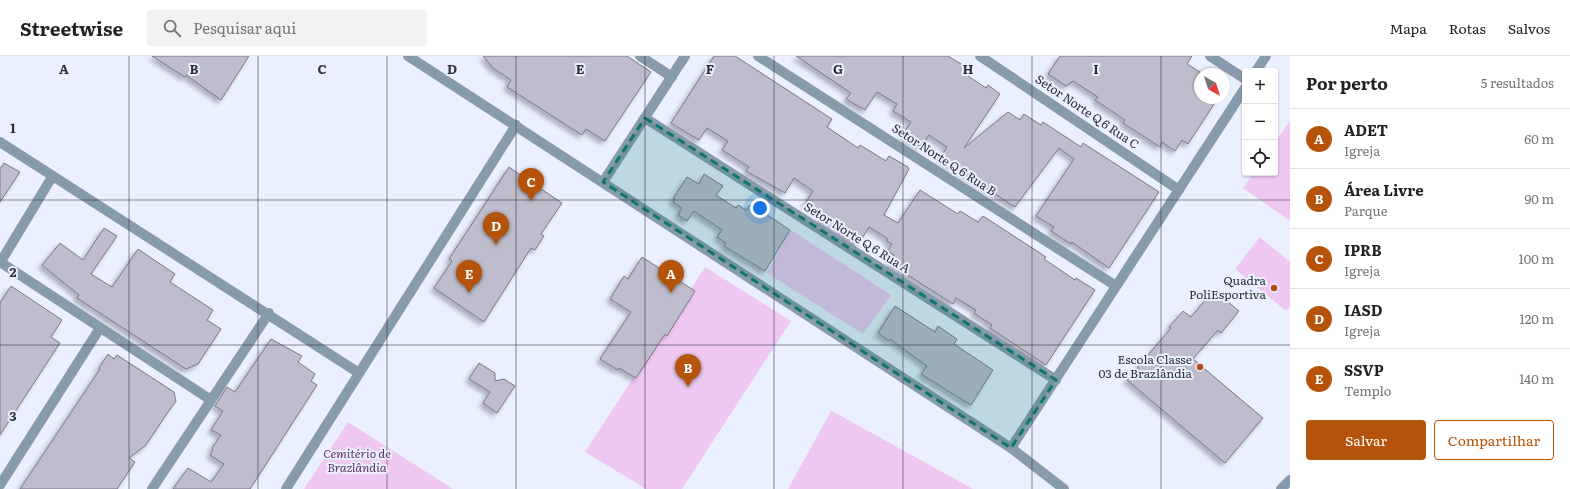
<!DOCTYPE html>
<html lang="pt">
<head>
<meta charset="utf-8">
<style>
  body { margin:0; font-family:Literata,serif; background:#f2f2f2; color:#222 }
  .controls { position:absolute; right:12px; top:12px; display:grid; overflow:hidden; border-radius:4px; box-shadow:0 1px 3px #0004 }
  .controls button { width:36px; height:36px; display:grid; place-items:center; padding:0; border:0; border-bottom:1px solid #e0e0e0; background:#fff; color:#222; font:20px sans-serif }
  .compass { position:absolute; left:1194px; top:12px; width:36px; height:36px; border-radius:50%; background:#fff; box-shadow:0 1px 3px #0004; rotate:141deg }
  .you { position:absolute; left:760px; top:152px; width:14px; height:14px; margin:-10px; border:3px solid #fff; border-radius:50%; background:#1a73e8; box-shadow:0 0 0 6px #1a73e833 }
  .badge { display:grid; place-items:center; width:26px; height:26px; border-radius:50%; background:#b45309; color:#fff; font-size:13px; font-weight:700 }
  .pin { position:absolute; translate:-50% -33px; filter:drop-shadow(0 1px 2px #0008) }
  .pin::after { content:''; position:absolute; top:21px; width:14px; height:12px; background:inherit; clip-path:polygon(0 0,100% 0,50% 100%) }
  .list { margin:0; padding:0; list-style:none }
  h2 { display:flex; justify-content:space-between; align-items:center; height:52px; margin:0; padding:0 16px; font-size:17px }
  h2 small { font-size:13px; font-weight:400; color:#767676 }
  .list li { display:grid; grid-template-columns:26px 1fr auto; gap:12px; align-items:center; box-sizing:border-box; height:60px; padding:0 16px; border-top:1px solid #e0e0e0 }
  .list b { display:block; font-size:15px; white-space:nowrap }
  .list p { margin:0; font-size:13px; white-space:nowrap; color:#767676 }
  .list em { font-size:13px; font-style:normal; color:#767676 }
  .actions { display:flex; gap:8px; padding:12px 16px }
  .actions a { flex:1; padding:9px 0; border:1px solid #b45309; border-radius:4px; text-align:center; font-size:14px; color:#b45309 }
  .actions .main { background:#b45309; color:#fff }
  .icon { flex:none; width:22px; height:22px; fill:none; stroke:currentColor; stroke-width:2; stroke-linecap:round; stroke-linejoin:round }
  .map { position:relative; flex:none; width:1290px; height:433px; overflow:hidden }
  header { display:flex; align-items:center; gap:24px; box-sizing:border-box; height:56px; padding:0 20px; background:#fff; border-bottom:1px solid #e0e0e0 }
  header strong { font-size:19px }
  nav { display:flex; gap:22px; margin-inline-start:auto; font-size:14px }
  .search { width:280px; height:36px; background:#f2f2f2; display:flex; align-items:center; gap:10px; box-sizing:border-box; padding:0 14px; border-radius:4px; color:#767676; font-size:15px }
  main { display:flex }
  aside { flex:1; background:#fff }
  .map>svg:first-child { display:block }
  .green { fill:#efc8f2 }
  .building { fill:#bfbccb; stroke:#7b7785; filter:url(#shadow) }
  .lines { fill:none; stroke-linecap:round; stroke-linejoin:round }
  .minor { stroke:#889bab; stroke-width:10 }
  .tertiary { stroke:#889bab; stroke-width:10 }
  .marked { fill:#0f766e; fill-opacity:0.2; stroke:#0f766e; stroke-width:3; stroke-dasharray:8 5; stroke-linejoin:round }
  .grid { fill:none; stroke:#2e3036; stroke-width:1; stroke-opacity:0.55 }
  .poi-dot { fill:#b24f18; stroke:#eaf0ff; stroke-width:1.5 }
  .labels { text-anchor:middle; stroke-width:4; stroke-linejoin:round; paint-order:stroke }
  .street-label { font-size:12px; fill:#2e3036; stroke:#eaf0ff }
  .poi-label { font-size:12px; fill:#2e3036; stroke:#eaf0ff; text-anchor:end }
  .park-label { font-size:12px; font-style:italic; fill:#643468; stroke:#eaf0ff }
  .grid-label { font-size:13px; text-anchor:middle; font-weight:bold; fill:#2e3036; stroke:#eaf0ff; stroke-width:4; stroke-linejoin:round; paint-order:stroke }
</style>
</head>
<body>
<header>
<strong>Streetwise</strong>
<div class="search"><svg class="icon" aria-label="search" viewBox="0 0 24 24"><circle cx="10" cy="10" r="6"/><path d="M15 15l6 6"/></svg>Pesquisar aqui</div>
<nav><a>Mapa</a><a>Rotas</a><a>Salvos</a></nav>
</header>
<main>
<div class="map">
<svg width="1290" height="433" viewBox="0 0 1290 433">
  <defs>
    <filter id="shadow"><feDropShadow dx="-3.5" dy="3.5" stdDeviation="2" flood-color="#0004"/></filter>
  </defs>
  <rect width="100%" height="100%" fill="#eaf0ff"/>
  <!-- green -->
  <path class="green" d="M1290,65v100l-47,-33 11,-15h21v-31z
    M791,174l100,65 -28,39 -96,-61z
    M1260,181l30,25v44l-4,5 -51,-42z
    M705,211l86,54 -109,168h-36l-61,-37z
    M831,355h1l141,78h-185z
    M348,366l105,67h-149z"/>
  <!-- building -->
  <path class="building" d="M152,0h97l-28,44 -35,-25 -1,2z
    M483,0h144l24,16 -46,69 -19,-12 -4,6 -75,-48 4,-7 -18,-12z
    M714,0h21l97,63 -5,8 31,21 2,-3 26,16 3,-5 19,11 1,2 -25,46 14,8 22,-33 38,24 2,-3 18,11 5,-6 63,41 -2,2 31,21 1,-2 19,12 -49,75 -56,-37 2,-3 -18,-12 2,-3 -20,-12 -3,6 -64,-41 5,-8 -6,-4 4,-7 -5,-3 1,-2 -19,-12 -11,18 -19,-11v-2l-19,-12 3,-4 -18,-12 8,-13 -19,-13 -9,15 -39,-22 3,-4 -27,-17 6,-9 -21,-13 -8,12 -28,-17z
    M796,0h152l23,14 -3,6 18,12 2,-3 12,9 -36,54 44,-36 12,8 4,-6 17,11 2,-3 38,25 2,-4 76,49 -50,76 -37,-26 -1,2 -20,-13 3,-4 -18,-11 38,-57 -15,-11 -44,59 -75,-49 7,-11 -18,-12 -8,12 -19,-12 9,-13 -18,-11 4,-7 -20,-12 -12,18 -19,-11 5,-6z
    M1060,0h132l-5,8 13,8v26h18l-30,46 -6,-4 -7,11 -13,-9 -2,5 -37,-24 2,-3 -30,-20 3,-3 -25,-16 -7,5 -18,-12z
    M4,107l16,9 -20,30v-33z
    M509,111l53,36 -21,31 3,2 -9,14 -4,-2 -47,74 -50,-34 18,-27 -3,-2z
    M704,118l19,12 -7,9 20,13 2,-3 8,5 5,-6 39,26 -25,41 -41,-25 2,-3 -9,-6 5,-7 -28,-19 -7,10 -9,-6 4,-7 -9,-6 2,-3h-2l14,-22 12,7z
    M104,172l13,8 -26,38 21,13 26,-38 37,25 -5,8 43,28 -6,10 14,9 -23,35 -12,5 -109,-71 2,-3 -37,-30 18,-22 23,17z
    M642,201l53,34 -28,45 -2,-2 -29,44 -17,-10 -1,2 -18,-11 31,-47 -21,-13 14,-23 4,3z
    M11,230l51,34 -11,17 9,6 -60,92v-132z
    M1214,234l25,21 -18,22 -3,-3 -25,29 70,59 -38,45 -98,-83 44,-52 -2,-1 14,-16 8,6z
    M895,250l40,26 3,-6 10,7 9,6 -3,5 39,26 -22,35 -50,-31 6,-8 -37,-27 -1,2 -11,-8z
    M271,283l31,17 -4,6 17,12 -4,7 6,4 -67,104h-77l15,-21 23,14 13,-18 -14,-9 3,-5 -1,-2 9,-13 -10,-5 12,-19 -8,-5 12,-19 8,5z
    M108,298l6,5 3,-4 57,37 2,9 -8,11 -22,33 -17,13 6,4 -18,27h-97l80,-120 -1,-1z
    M479,307l16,10v8l9,-2 11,7 -18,27 -14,-10 7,-11 -21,-13z"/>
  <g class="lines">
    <!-- minor -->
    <path class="minor" d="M640,0l32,21
      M758,0l358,230
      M980,0l199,134
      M1210,0l35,23
      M1256,15l10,-15
      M645,62l411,262
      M0,86l359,231
      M603,126l82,-126
      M0,206l211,138
      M0,207l52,-86
      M1011,392l234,-360
      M0,429l100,-157
      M152,433l117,-176
      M286,433l230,-364"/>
    <!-- tertiary -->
    <path class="tertiary" d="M408,0l603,392 53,41
      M1281,433l9,-9"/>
  </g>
  <!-- marked area -->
  <path class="marked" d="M645,62l411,262 -45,68 -408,-266z"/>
  <!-- grid -->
  <path class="grid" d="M129,0v433M258,0v433M387,0v433M516,0v433M645,0v433M774,0v433M903,0v433M1032,0v433M1161,0v433M0,144h1290M0,289h1290"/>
  <!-- markers -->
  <g class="poi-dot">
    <circle cx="1274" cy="232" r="4"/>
    <circle cx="1200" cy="311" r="4"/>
  </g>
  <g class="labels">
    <!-- street labels -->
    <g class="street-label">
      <text transform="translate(1087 56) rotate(34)" y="4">Setor Norte Q 6 Rua C</text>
      <text transform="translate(944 104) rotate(33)" y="4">Setor Norte Q 6 Rua B</text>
      <text transform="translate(857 182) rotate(32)" y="4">Setor Norte Q 6 Rua A</text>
    </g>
    <!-- poi labels -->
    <g class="poi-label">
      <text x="1266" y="229">Quadra<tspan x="1266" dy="14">PoliEsportiva</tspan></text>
      <text x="1192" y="308">Escola Classe<tspan x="1192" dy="14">03 de Brazlândia</tspan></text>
    </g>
    <!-- park labels -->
    <g class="park-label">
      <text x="357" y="402">Cemitério de<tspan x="357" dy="14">Brazlândia</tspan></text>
    </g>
  </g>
  <g class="grid-label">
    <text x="64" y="18">A</text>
    <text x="194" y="18">B</text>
    <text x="322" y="18">C</text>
    <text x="452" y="18">D</text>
    <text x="580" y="18">E</text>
    <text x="710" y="18">F</text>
    <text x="838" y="18">G</text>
    <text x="968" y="18">H</text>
    <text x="1096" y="18">I</text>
    <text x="13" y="77">1</text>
    <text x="13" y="221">2</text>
    <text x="13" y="365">3</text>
  </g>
</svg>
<div class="controls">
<button>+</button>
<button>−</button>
<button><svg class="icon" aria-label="locate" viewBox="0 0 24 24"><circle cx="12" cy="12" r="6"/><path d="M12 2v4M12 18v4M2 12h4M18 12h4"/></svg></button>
</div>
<svg class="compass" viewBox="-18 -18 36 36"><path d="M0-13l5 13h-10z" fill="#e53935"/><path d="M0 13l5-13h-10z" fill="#767676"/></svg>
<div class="you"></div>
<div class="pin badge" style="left:671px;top:237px">A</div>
<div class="pin badge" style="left:688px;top:331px">B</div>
<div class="pin badge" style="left:531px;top:145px">C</div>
<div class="pin badge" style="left:496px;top:189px">D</div>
<div class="pin badge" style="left:469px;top:237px">E</div>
</div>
<aside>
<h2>Por perto<small>5 resultados</small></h2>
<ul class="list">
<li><span class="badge">A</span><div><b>ADET</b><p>Igreja</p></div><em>60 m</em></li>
<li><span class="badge">B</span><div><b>Área Livre</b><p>Parque</p></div><em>90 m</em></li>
<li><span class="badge">C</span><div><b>IPRB</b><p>Igreja</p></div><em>100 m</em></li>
<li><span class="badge">D</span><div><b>IASD</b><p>Igreja</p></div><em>120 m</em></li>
<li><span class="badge">E</span><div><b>SSVP</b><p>Templo</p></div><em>140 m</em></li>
</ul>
<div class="actions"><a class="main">Salvar</a><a>Compartilhar</a></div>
</aside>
</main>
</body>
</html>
